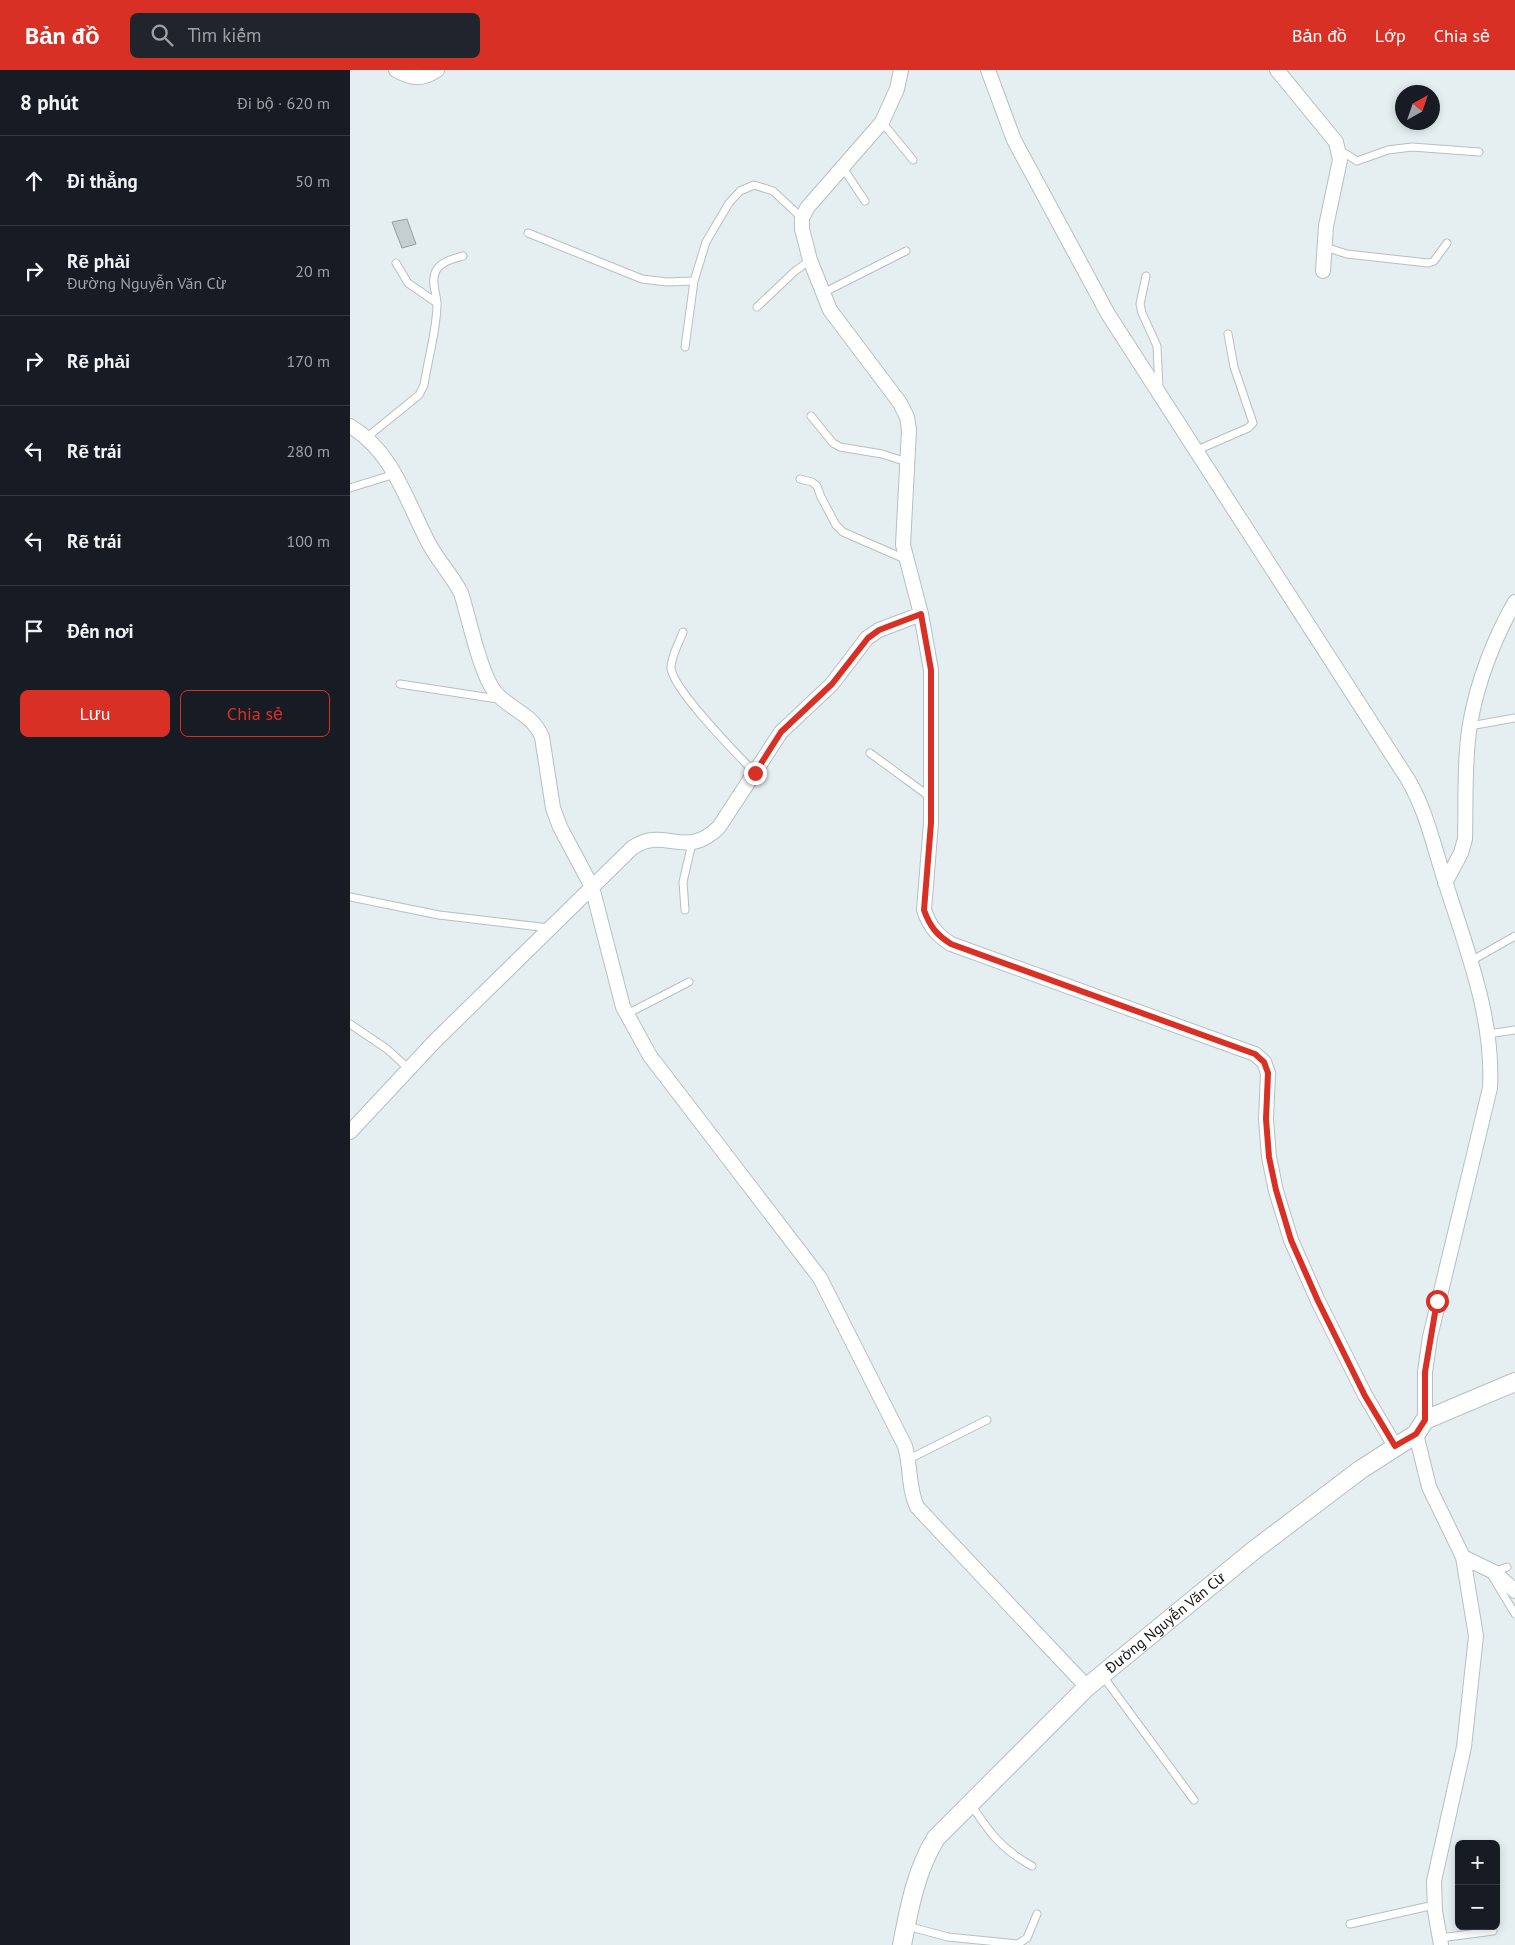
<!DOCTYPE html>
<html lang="vi">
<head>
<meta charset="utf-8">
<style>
  body { margin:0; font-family:"PT Sans",sans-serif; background:#20242c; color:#f1f3f6 }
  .controls { position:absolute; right:15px; bottom:15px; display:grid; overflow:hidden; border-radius:8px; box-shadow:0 2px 8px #0003 }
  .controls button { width:45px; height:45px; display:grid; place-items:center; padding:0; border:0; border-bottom:1px solid #363941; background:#171b24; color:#f1f3f6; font:25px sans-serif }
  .compass { position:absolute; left:1045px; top:15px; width:45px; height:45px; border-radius:50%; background:#171b24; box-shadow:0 2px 8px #0003; rotate:40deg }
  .stop { position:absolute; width:15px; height:15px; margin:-11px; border:4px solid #d93025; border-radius:50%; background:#fff }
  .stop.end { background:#d93025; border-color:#fff; box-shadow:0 1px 5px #0008 }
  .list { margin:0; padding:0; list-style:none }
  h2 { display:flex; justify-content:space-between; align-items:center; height:65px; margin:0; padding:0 20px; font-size:21px }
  h2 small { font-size:16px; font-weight:400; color:#9ea1a6 }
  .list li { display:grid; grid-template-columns:32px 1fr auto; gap:15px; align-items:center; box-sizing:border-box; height:90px; padding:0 20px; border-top:1px solid #363941 }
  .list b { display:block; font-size:19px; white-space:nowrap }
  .list p { margin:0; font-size:16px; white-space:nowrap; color:#9ea1a6 }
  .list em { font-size:16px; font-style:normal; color:#9ea1a6 }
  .actions { display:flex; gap:10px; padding:15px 20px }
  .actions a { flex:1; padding:11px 0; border:1px solid #d93025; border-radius:8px; text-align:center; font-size:18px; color:#d93025 }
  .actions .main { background:#d93025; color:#fff }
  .icon { flex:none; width:28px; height:28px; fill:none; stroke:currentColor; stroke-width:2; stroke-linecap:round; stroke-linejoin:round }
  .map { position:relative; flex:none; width:1165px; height:1875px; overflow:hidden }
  header { display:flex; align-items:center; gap:30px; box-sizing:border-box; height:70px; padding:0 25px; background:#d93025; color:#fff }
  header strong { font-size:24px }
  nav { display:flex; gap:28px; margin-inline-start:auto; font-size:18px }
  .search { width:350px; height:45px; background:#20242c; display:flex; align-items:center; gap:12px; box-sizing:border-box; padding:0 18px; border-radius:8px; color:#9ea1a6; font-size:19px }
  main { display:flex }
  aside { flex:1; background:#171b24 }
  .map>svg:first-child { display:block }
  .building { fill:#c5cfd1; stroke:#949da0 }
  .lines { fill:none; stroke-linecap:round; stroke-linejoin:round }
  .service-casing { stroke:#b6bfc2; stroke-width:9 }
  .minor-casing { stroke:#b6bfc2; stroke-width:16 }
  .tertiary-casing { stroke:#b6bfc2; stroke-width:20 }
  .service { stroke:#fff; stroke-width:7 }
  .minor { stroke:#fff; stroke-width:14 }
  .tertiary { stroke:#fff; stroke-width:18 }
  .route { stroke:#d93025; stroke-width:6 }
  .labels { text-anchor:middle; stroke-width:5; stroke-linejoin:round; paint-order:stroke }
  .street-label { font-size:15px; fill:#0f1213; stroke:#fff }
</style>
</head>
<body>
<header>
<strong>Bản đồ</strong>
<div class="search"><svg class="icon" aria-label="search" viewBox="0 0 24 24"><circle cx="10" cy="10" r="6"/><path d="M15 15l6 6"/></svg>Tìm kiếm</div>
<nav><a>Bản đồ</a><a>Lớp</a><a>Chia sẻ</a></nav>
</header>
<main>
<aside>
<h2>8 phút<small>Đi bộ · 620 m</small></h2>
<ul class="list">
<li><svg class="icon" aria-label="ahead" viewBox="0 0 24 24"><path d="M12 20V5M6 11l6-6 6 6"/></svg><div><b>Đi thẳng</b></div><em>50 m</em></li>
<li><svg class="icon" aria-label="right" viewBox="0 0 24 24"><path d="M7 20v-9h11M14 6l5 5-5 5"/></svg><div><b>Rẽ phải</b><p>Đường Nguyễn Văn Cừ</p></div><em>20 m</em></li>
<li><svg class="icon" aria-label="right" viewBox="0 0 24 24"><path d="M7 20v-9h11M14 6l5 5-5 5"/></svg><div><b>Rẽ phải</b></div><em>170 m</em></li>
<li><svg class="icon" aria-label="left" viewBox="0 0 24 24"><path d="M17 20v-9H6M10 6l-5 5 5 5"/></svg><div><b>Rẽ trái</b></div><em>280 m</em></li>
<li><svg class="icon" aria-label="left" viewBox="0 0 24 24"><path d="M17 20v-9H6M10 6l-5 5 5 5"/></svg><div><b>Rẽ trái</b></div><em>100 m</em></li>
<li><svg class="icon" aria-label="arrive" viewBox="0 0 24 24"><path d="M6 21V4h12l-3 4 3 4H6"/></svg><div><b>Đến nơi</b></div></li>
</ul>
<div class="actions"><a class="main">Lưu</a><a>Chia sẻ</a></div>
</aside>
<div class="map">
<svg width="1165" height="1875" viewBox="0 0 1165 1875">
  <rect width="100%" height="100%" fill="#e5eff2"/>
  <!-- building -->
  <path class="building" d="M57,149l9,25 -14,4 -10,-26z"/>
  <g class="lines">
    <!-- service casing -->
    <g class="service-casing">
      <path id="service" d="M532,52l31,38
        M990,80l17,11 31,-11 24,-3 67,5
        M493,98l22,33
        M178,163l114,46 25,3 27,-1
        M975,177l22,7 81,9 6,-2 13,-18
        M46,193l12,20 29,20
        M796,206l-6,28 2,9 15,33 2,43
        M473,223l83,-42
        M407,237l37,-35 16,-12
        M335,277l9,-66 12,-39 23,-39 11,-12 14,-6 19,6 29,27
        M461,346l22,27 7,4 42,7 25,8
        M16,368l53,-43 5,-10c4,-26 13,-56 13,-81 0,-10 -6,-20 -2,-31 4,-11 17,-14 28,-17
        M845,381l53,-23 5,-5 -19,-56 -6,-33
        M450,409l12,3 5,4 4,11 15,28 7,7 62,27
        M0,418l45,-14
        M333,562c-4,11 -12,24 -12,36 2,22 66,86 84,105
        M50,614l98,15
        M1120,656l45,-8
        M520,683l60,44
        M0,827l89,18 110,13
        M335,840l-2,-28 9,-39
        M1121,891l44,-25
        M277,944l62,-32
        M0,954l37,25 22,20
        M1138,964l27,-4
        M559,1389l78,-39
        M1144,1502l13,-5
        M1142,1506l23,38
        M752,1605l92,125
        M620,1733c19,29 31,46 62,63
        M1000,1854l84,-19
        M557,1856l41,11 70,7 9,-6 10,-24
        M1090,1868l53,-7"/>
    </g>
    <!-- minor casing -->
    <g class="minor-casing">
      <path id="minor" d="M46,0c15,9 27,10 41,0
        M551,0l-4,19 -15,33 -75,86 -5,10v11l8,31 20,50 70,93 7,14 2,13 -6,115 18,69 10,56v153l-7,87c6,17 13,25 27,34l304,110 9,8 4,11 -2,46 3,38 7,34 15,49 27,61 47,94 30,51
        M638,0l26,70 94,174 299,464c19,31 27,69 38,103 21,67 49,136 45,207l-60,249 -5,35v48
        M927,0l59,72 4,18 -14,66 -3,45
        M0,356c42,25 55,71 76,112 9,20 25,35 35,55 8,25 19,80 34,99 15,18 37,21 47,45l11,71 7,19 32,60 31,120 27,49 170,222 85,168c6,20 3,42 12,61l170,180
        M1095,813l16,-30 4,-14c1,-37 -1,-79 5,-115 7,-41 24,-86 45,-122
        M0,1062l85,-91 197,-193c32,-23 53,13 87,-21l62,-95 51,-48 35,-46 12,-8 42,-16
        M1066,1364l13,53 34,70 13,79 -12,111 -30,134 1,30 6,34
        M1113,1487l31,15 21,19"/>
    </g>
    <!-- tertiary casing -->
    <g class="tertiary-casing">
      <g id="tertiary">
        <path id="s1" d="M552,1875c7,-36 14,-75 34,-107l151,-151 166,-136 107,-81 56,-36 9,-14 90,-38"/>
      </g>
    </g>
    <!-- service -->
    <use href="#service" class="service"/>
    <!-- minor -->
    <use href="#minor" class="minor"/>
    <!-- tertiary -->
    <use href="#tertiary" class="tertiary"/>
  </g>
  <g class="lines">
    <!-- route -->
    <path class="route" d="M405,703l26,-41 51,-48 36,-46 11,-8 42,-16 10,56v153l-7,87c6,17 13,25 27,34l304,110 9,8 4,11 -2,46 3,38 7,33 15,50 27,61 47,95 30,50 21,-12 9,-14v-48l12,-71"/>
  </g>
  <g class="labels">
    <!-- street labels -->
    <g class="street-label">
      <text dy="5" stroke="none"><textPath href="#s1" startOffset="428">Đường Nguyễn Văn Cừ</textPath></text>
    </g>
  </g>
</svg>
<div class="controls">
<button>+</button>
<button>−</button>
</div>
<svg class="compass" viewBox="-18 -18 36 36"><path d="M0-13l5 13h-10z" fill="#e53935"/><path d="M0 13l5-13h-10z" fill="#9ea1a6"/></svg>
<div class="stop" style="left:1087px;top:1231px"></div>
<div class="stop end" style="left:405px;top:703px"></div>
</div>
</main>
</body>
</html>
